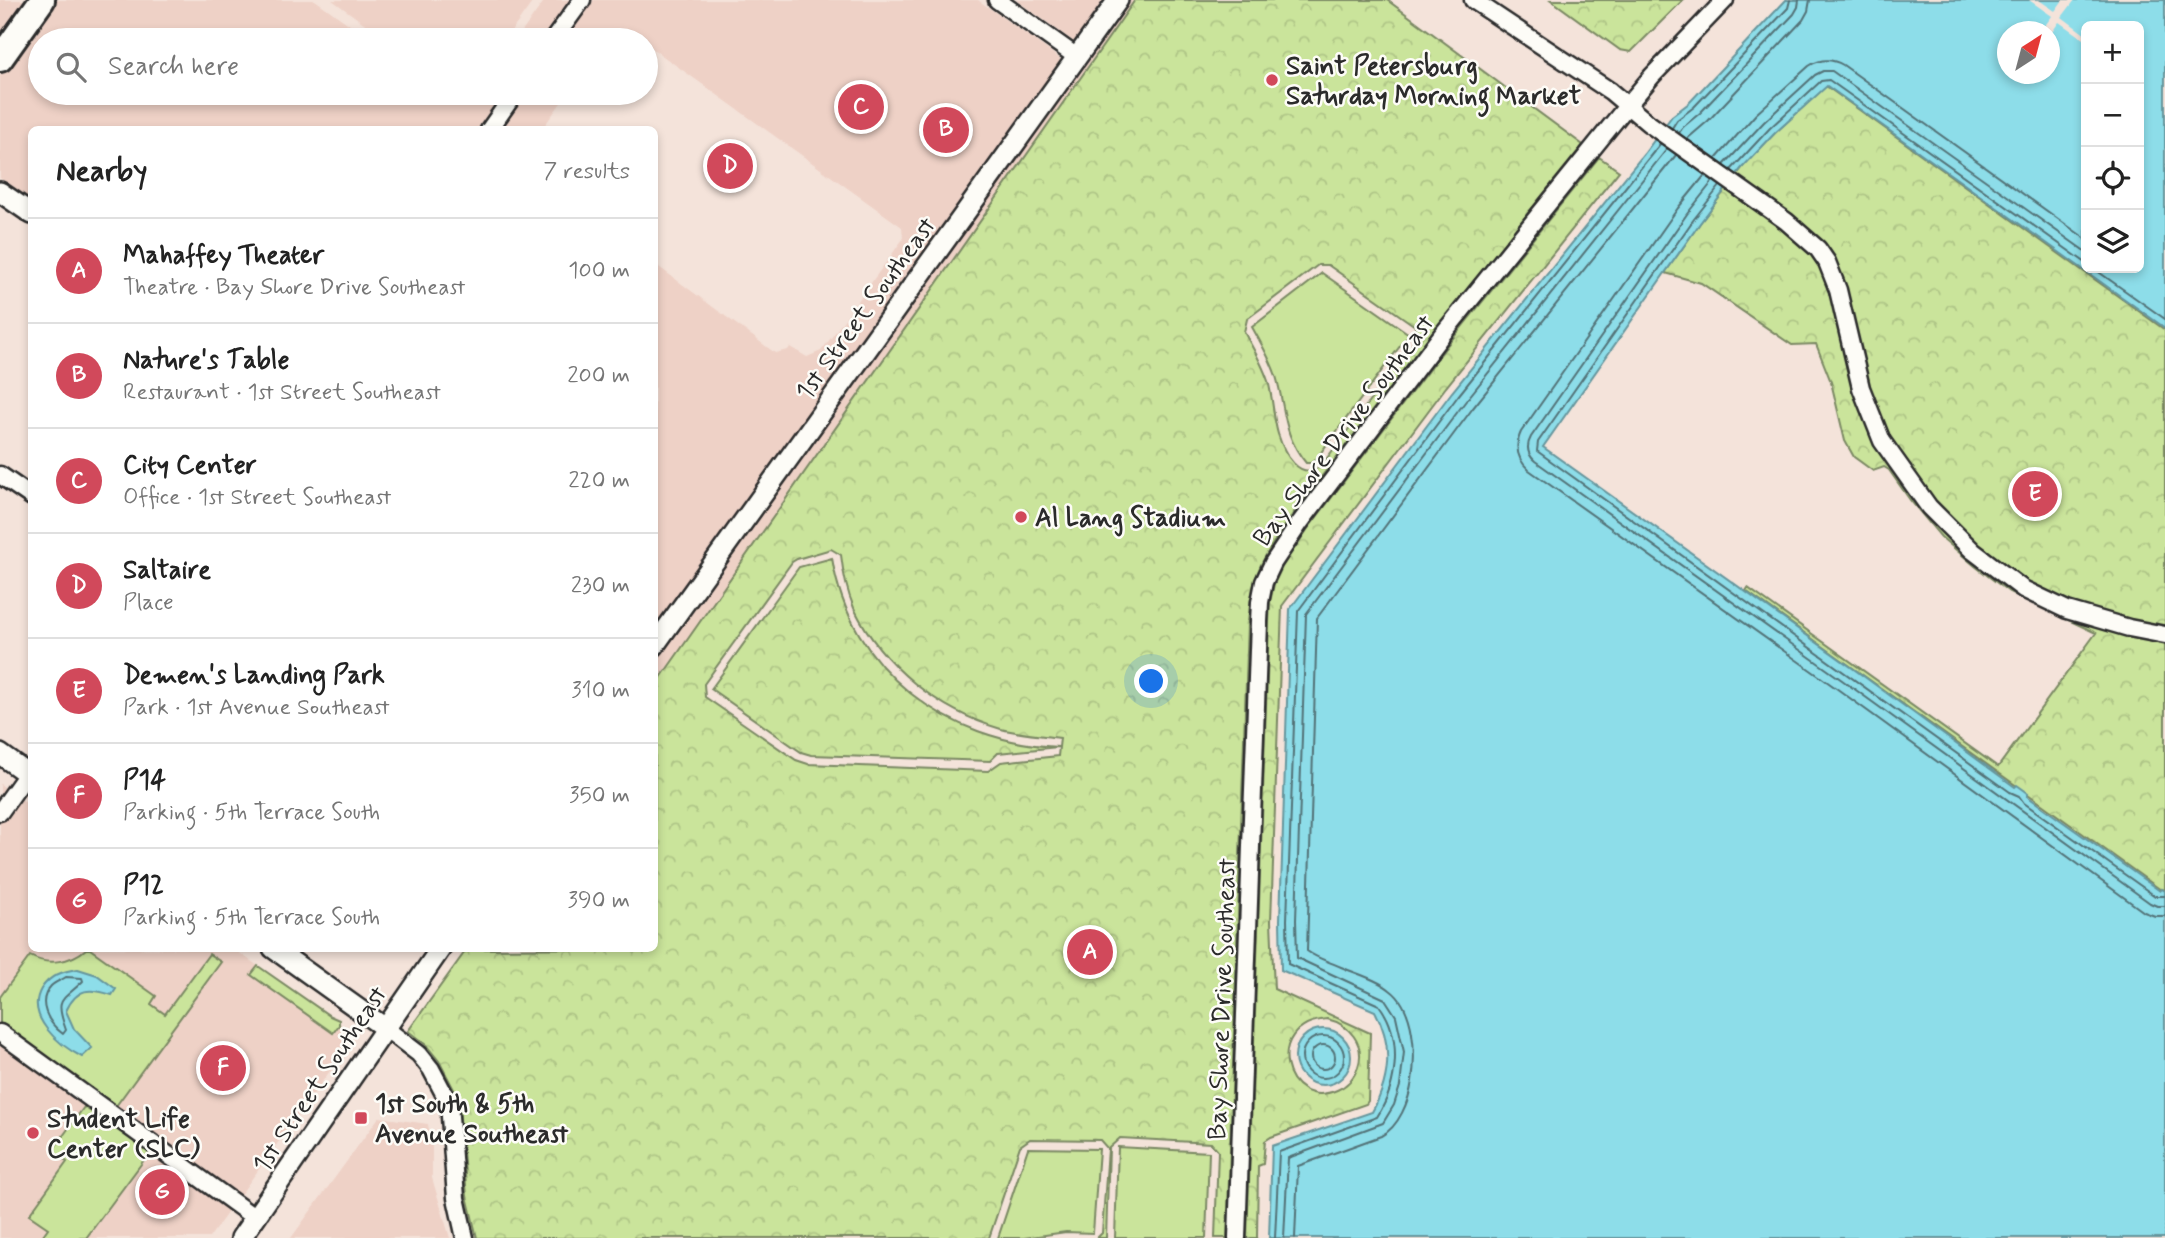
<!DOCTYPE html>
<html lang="en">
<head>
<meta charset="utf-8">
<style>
  body { margin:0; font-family:Mynerve,sans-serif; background:#f6f6f6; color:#222 }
  .controls { position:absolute; right:21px; top:21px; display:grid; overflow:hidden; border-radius:10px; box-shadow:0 4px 10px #0003 }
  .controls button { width:63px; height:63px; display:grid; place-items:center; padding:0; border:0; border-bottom:2px solid #e0e0e0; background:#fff; color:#222; font:35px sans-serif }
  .compass { position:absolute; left:1997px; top:21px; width:63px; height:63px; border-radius:50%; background:#fff; box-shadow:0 4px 10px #0003; rotate:36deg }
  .you { position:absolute; left:1152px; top:682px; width:24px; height:24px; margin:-18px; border:5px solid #fff; border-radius:50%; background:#1a73e8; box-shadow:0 0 0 10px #1a73e833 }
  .badge { display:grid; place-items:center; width:46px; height:46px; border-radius:50%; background:#d1495b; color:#fff; font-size:23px; font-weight:700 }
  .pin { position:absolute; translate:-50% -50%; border:4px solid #fff; box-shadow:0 2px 7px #0006 }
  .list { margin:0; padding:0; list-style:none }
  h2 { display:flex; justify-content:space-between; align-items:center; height:91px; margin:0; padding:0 28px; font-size:30px }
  h2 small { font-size:23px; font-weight:400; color:#767676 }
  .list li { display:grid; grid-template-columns:46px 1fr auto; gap:21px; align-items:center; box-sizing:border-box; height:105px; padding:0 28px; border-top:2px solid #e0e0e0 }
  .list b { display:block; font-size:26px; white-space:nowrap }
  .list p { margin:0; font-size:23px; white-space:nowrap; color:#767676 }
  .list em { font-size:23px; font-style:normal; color:#767676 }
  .icon { flex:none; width:38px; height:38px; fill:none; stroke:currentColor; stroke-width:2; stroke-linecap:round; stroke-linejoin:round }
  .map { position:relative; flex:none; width:2165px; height:1238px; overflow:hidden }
  .search { position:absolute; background:#fff; box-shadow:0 4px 10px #0003; left:28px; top:28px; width:630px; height:77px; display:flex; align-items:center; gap:18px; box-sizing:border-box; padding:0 24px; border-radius:38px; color:#767676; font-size:26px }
  .panel { position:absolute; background:#fff; box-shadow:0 4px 10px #0003; left:28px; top:126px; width:630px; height:826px; border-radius:10px }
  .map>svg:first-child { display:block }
  .built { fill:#eed1c6 }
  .green { fill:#cae49b; stroke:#7a8863; stroke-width:2 }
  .park { fill:url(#park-crowns); stroke:#7a8863; stroke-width:2; fill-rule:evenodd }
  .water { fill:#8ddde9; stroke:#66969d; stroke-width:2; fill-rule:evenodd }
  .pier { fill:#f4e3da }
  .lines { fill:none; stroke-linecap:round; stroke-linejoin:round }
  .shore { stroke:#527277; stroke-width:2 }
  .minor-casing { stroke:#2b2b2b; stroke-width:21 }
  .tertiary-casing { stroke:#2b2b2b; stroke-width:24 }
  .primary-casing { stroke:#2b2b2b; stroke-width:30 }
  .minor { stroke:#fdfcf7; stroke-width:16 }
  .tertiary { stroke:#fdfcf7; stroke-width:19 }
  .primary { stroke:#fdfcf7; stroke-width:24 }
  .poi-dot { fill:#d1495b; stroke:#fdfcf7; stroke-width:2.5 }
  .labels { text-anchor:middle; stroke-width:5; stroke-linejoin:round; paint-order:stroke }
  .poi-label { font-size:26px; font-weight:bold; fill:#2b2b2b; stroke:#fdfcf7; text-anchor:start }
  .street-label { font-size:26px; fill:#2b2b2b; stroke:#fdfcf7 }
</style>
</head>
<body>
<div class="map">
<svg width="2165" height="1238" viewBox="0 0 2165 1238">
  <defs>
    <pattern id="park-crowns" width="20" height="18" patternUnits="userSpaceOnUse" patternTransform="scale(1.75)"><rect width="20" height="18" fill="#cae49b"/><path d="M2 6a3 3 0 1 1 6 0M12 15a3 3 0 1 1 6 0" fill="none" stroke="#aec486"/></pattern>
  </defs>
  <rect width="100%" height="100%" fill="#f4e3da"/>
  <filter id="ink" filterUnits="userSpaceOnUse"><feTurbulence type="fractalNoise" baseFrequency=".0143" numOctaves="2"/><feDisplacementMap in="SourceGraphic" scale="14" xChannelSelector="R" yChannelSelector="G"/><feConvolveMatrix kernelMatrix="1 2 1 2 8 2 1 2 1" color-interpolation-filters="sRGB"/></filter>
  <g filter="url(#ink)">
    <!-- built -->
    <path class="built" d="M0,0h30l-30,42z
      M55,0h260l56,40h-331v53h403l16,11 12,-2 7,-9h25l-26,36 -445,1 -1,71 -31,-23v-102z
      M332,0h202l-29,40h-118z
      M545,0h25l-29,40h-25z
      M594,0h384l85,61 -408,568v-365l120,89 13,-3 2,-3 17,10 14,-6 7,-9 75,-103 -1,-12 -256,-183v-4h-6l-11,-7 -16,-3 -7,10h-41z
      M1016,0h90l-30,43z
      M1131,0h4l-475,679 -5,-4v-13z
      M527,93h41l-26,36h-41z
      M0,784l31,22 1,142 202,1 122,86 -147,203h-209z
      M379,1117l49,7 4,24v30l18,60h-159z"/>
    <!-- green -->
    <path class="green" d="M1322,273l87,61 -93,125 -5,4h-5c-24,-29 -20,-54 -30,-87 -6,-18 -15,-33 -24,-49z
      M86,949h4l66,47 -5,8 14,10 44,-60 12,8 -105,144 15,12 -2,4 -129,-96v-29l30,-41c18,10 41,6 56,-7z
      M258,966l72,50 9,4v5l-6,8 -82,-58z
      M84,1107l50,34h6l20,15 -1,2 -9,-6 -64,86h-45l7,-10 -19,-13 38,-53 -15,-11z
      M1118,1147l91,5 -3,86h-91z
      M1028,1148l71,1 -6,84 -27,-1 -42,6h-26z"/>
    <!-- park -->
    <path class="park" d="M1135,0h252l196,145c-75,93 -151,187 -224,283 -31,42 -68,83 -94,129 -12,21 -15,43 -17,66l-21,615h-12l3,-87 -7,-8 -91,-5 -11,10 -3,90h-9l5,-5 6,-84 -8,-9 -70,-1 -10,7 -31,92h-512l-10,-42 -9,-99 -19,-36 -13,-16 -18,-14 59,-82 187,-1 1,-262zM1318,265h10l87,61 1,13 -95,127c-22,16 -37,-13 -43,-32 -5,-17 -5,-36 -10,-53 -6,-18 -15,-33 -24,-49l3,-13zM831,549l10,6c2,18 6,36 13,53 28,58 85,103 147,121 19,5 39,6 59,9l-2,18 -57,6 -13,9 -180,-7 -12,-4 -91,-63 -1,-13 88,-122 5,-3z
      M1551,0h132l-52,52 -11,-2z
      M1826,86l339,244v560l-3,-1 -1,1 -415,-299 2,-3 250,179 98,-134 -87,-41 -34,-26 -34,-29 -31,-37 -21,-30 -5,-3 -11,4 -19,-14 -9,-16 -14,-59 -15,-38 -24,1 -91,-62 -36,-10 35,-50 46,-60 29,-30z
      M1599,157l20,14 -173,216 -164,219 -11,315 3,68 96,44 -2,68 -2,3 -95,33 -6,4 -2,23 -5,2 -1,72h-10l22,-616 1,-20 4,-18 8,-17 25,-37 142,-187zM1327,1019c22,5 39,25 31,48 -4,11 -11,19 -21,23 -53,23 -76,-66 -10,-71z
      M832,558c18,113 115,184 226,189l-60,6 -8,8 -179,-6 -10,-3 -90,-63 88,-122z"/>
    <!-- water -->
    <path class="water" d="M1786,0h379v328l-338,-242 -52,47 -34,36 -41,54 -157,224 308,220 164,120 2,-2 11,8 -1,3 133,95 2,-2 3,2v347h-896l3,-92 100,-34c18,-33 21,-68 3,-101l-94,-41 -1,-50 10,-311 162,-217 192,-238 28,-38 17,-13zM2086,26h53v242h-53zM2008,32h42v42h-42z
      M78,969l19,6 19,14 -4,6c-22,-7 -35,-8 -46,16l8,18 18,19 -10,9c-23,-12 -57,-40 -41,-68 9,-14 22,-18 37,-20z
      M1295 1057a28 28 0 1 1 56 0a28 28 0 1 1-56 0Z"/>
    <!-- pier -->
    <path class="pier" d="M2029,0h10l16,11 8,-11h12l-13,17 24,18v6l-27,-19 -9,13v-3l-9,-1 11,-15z"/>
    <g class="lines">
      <!-- shore -->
      <path class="shore" d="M1672,128l5,-8 17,-13 94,-99 2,-8
        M1679,133l4,-6 17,-14 94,-99 4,-7 1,-7
        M1687,139l21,-18 95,-101 5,-9 2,-11
        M1716,159l40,-45 53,-48c11,-7 22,-8 34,-1l243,174
        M1724,165l40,-43 51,-47 8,-4h9l254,181
        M1731,170l39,-42 51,-47 8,-1 257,183
        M1705,175l-27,33 -157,224c-7,15 -4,27 8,38l307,218 308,224 11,4h10
        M1713,181l-26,33 -156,223c-5,9 -4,17 4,24l307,219 308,223 7,3h8
        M1720,186l-26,33 -156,223 -1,9 473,341 9,4 5,7 131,93h10
        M2093,268l72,51
        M66,977l16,1 1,3c-21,21 -29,16 -17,49l-3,4c-15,-11 -27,-32 -12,-48 4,-4 11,-6 15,-9z
        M1302 1057a21 21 0 1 1 42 0a21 21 0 1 1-42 0Z
        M1311 1057a12 12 0 1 1 24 0a12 12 0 1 1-24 0Z
        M1275,1238l4,-86 98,-35c21,-33 26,-80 2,-112l-91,-41 -1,-44 11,-309 160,-215 202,-252
        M1284,1238l4,-80 95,-35 11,-18 6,-19 4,-34 -8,-36 -11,-17 -88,-41 -1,-38 10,-306 159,-212 202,-253
        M1295,1238l3,-72 83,-30c18,-9 28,-35 31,-55 4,-26 3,-73 -22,-91 -13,-11 -33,-16 -49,-23 -11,-5 -25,-9 -34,-16l10,-333 156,-210 203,-253"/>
      <!-- minor casing -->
      <g class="minor-casing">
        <path id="minor" d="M997,0l80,57
          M1473,0l137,91 38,32 138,98 32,28 9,13 11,28 23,98 21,53 47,66 44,44 50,38 44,21 62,18 36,7
          M553,40l29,-40
          M489,130l26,-37
          M0,475l32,22
          M0,812l32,-45
          M385,1028l34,26 12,15 18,34 7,95 9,40
          M0,1033l255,185
          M1237,1238l22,-616 1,-20 4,-20 9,-19 26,-39 142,-188 186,-230 25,-30 73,-76"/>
      </g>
      <!-- tertiary casing -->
      <g class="tertiary-casing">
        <path id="tertiary" d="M0,192l32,22
          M654,646l464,-646
          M0,754l32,23
          M273,948l112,80
          M241,1238l200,-290"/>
      </g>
      <!-- primary casing -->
      <g class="primary-casing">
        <path id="primary" d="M0,59l42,-59"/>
      </g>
      <!-- minor -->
      <use href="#minor" class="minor"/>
      <!-- tertiary -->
      <use href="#tertiary" class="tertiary"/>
      <!-- primary -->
      <use href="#primary" class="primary"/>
    </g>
  </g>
  <!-- markers -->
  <g class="poi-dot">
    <circle cx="1272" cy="80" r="7"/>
    <circle cx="1021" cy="517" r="7"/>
    <rect x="354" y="1111" width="14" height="14" rx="3.5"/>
    <circle cx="33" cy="1133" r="7"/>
  </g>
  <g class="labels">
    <!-- poi labels -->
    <g class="poi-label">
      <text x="1286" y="74">Saint Petersburg<tspan x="1286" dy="30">Saturday Morning Market</tspan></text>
      <text x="1035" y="526">Al Lang Stadium</text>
      <text x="375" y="1112">1st South &amp; 5th<tspan x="375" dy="30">Avenue Southeast</tspan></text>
      <text x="47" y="1127">Student Life<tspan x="47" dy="30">Center (SLC)</tspan></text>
    </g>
    <!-- street labels -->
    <g class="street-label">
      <text transform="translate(865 308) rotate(-54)" y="9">1st Street Southeast</text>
      <text transform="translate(1343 430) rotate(-53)" y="9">Bay Shore Drive Southeast</text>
      <text transform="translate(1221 999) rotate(-88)" y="9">Bay Shore Drive Southeast</text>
      <text transform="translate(319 1079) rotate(-56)" y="9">1st Street Southeast</text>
    </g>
  </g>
</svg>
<div class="controls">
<button>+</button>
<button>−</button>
<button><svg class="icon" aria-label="locate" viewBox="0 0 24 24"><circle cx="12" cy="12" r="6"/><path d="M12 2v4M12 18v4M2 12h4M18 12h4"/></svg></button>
<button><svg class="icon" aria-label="layers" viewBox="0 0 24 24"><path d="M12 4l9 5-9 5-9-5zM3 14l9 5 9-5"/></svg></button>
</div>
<svg class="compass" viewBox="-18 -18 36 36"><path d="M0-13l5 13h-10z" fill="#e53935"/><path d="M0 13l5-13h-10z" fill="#767676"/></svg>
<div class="you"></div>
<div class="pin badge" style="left:1090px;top:952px">A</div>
<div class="pin badge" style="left:946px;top:130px">B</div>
<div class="pin badge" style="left:861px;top:107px">C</div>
<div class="pin badge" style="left:730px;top:166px">D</div>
<div class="pin badge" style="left:2035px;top:494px">E</div>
<div class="pin badge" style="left:223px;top:1068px">F</div>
<div class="pin badge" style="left:162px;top:1192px">G</div>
<div class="search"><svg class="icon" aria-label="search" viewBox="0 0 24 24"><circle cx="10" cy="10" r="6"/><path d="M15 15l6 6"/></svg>Search here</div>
<section class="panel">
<h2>Nearby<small>7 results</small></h2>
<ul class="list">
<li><span class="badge">A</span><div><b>Mahaffey Theater</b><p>Theatre · Bay Shore Drive Southeast</p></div><em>100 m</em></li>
<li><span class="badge">B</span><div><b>Nature's Table</b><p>Restaurant · 1st Street Southeast</p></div><em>200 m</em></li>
<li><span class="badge">C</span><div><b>City Center</b><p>Office · 1st Street Southeast</p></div><em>220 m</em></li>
<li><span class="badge">D</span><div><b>Saltaire</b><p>Place</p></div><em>230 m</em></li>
<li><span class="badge">E</span><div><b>Demen's Landing Park</b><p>Park · 1st Avenue Southeast</p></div><em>310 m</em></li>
<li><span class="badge">F</span><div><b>P14</b><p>Parking · 5th Terrace South</p></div><em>350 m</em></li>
<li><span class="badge">G</span><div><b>P12</b><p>Parking · 5th Terrace South</p></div><em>390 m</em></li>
</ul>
</section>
</div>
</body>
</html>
